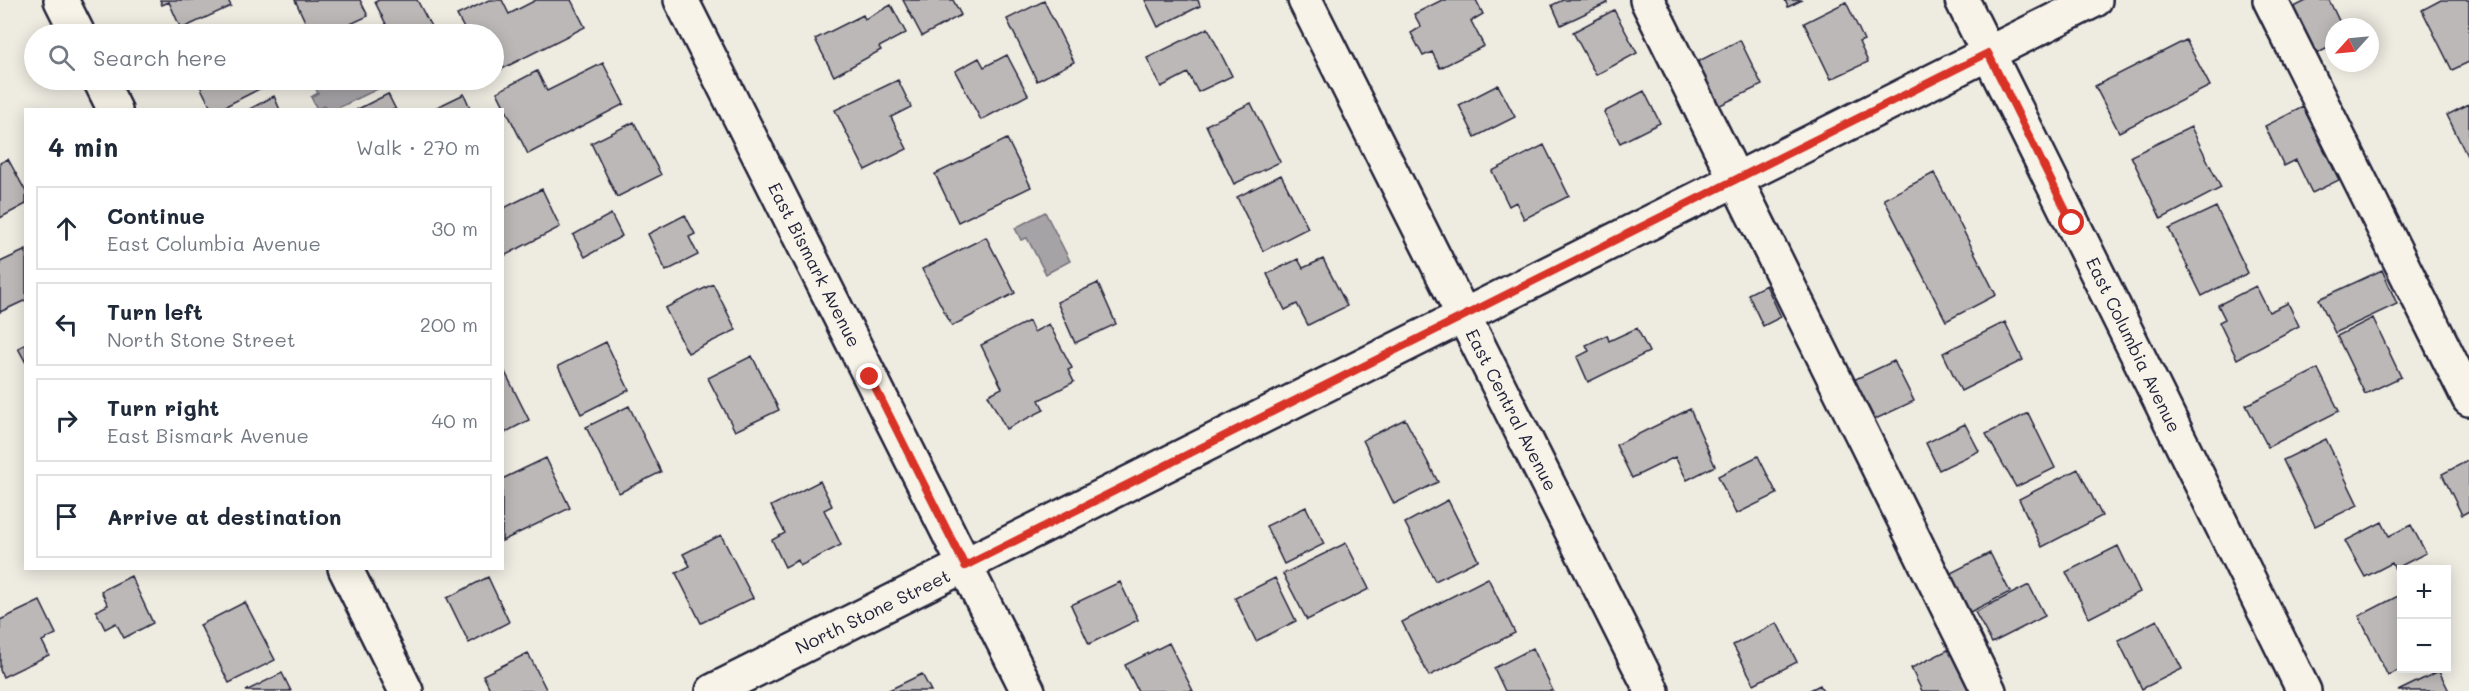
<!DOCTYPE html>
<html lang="en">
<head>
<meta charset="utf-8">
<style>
  body { margin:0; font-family:Mali,sans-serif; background:#f6f6f7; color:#1f2937 }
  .controls { position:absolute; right:18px; bottom:18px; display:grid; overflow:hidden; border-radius:0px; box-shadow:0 3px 15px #0003 }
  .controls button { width:54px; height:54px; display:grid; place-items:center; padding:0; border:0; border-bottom:2px solid #e0e1e3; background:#fff; color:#1f2937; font:30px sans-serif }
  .compass { position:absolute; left:2325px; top:18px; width:54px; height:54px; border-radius:50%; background:#fff; box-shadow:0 3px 15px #0003; rotate:243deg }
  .stop { position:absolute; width:18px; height:18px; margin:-14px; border:4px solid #d93025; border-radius:50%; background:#fff }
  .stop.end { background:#d93025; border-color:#fff; box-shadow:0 2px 6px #0008 }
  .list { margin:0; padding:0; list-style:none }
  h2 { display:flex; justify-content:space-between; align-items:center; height:78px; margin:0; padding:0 24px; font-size:26px }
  h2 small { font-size:20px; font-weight:400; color:#747a83 }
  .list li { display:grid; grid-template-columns:39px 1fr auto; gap:18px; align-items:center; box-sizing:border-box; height:84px; margin:0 12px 12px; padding:0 12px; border:2px solid #e0e1e3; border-radius:0px }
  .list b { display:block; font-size:22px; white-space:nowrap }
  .list p { margin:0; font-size:20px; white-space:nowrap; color:#747a83 }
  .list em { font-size:20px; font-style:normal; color:#747a83 }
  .icon { flex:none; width:33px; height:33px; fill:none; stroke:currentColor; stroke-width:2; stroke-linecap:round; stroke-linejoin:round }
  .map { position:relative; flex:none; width:2469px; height:691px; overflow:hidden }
  .search { position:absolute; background:#fff; box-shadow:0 3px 15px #0003; left:24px; top:24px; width:480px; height:66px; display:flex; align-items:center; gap:15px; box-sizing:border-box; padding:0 21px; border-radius:33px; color:#747a83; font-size:22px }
  .panel { position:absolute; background:#fff; box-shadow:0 3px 15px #0003; left:24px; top:108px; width:480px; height:462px; border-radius:0px }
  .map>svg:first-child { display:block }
  .water { fill:#a6a3a6; stroke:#716f7b; stroke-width:1.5 }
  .building { fill:#bbb8b7; stroke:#22223b; stroke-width:1.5 }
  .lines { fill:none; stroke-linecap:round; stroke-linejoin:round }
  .minor-casing { stroke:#22223b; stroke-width:38 }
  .minor { stroke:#f7f3e8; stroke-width:33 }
  .route { stroke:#d93025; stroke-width:8 }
  .labels { text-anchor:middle; stroke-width:5; stroke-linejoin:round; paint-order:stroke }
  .street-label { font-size:18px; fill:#22223b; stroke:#f7f3e8 }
</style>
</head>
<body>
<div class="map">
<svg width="2469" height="691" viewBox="0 0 2469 691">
  <rect width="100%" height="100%" fill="#eeebe1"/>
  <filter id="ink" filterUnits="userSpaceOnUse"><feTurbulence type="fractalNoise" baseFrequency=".0167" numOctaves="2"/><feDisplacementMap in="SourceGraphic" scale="12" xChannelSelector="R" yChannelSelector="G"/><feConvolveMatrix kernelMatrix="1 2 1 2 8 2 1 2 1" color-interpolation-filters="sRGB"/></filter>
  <g filter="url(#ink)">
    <!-- water -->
    <path class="water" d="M326,80h55l3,6 -48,23h-10l-2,-3 -7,3 -6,-12 7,-4 -4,-7z
      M1045,212l25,49 -24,13 -19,-36 -6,2 -6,-12z"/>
    <!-- building -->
    <path class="building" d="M160,0h68l3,6 -50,23 -12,-27 -7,3z
      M295,0h65l8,16 -39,18h-18z
      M379,0h38l18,34h-44l-16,-32z
      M489,0h13l7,14 27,-14h35l14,27 -91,46v-39h-27l-10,-19z
      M903,0h50l8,15 -39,21z
      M1145,0h53l2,6 -42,21z
      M1442,0h34l7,14 -12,7 13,25 -44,22 -8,-16 -9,4 -12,-23 10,-6 -7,-13z
      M1563,0h43l1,3 -46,22 -9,-20z
      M1785,0h17l-14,7z
      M2308,0h21l13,27h-8v18l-26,13 -22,-47z
      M2441,0h28v62l-17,8 -30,-60z
      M1044,1l30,61 -37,19 -30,-62z
      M1846,2l18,38 -5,2 9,20 -37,17 -27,-56z
      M891,5l15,28 -27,14 2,3 -47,26 -19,-37 48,-24 2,4z
      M1614,10l23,43 -41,22 -23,-43z
      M237,28l4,6h-15z
      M1208,28l24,48 -34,16 -10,-19 -27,14 -14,-29z
      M1740,40l22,45 -50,24 -21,-44z
      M2186,40l24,46 -91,46 -24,-46z
      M1007,55l21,40 -47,25 -26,-49 24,-13 5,9z
      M603,63l21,41 -96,50 -31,-62 40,-21 10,20z
      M197,80h80l-59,30h-6z
      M898,80l13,27 -20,10 16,32 -42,21 -30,-60z
      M1498,85l17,32 -40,20 -16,-32z
      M1644,91l16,32 -40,20 -16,-31z
      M388,94l8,16h-40z
      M464,94l7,16h-40z
      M274,96l6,14h-32z
      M1251,103l29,59 -46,22 -28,-59z
      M2469,104v53l-1,1 -21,-43z
      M2303,107l36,73 -27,13 -16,-33 -12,6 -19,-40z
      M634,122l27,53 -44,22 -26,-54z
      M2191,127l30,61 -60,31 -30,-63z
      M1007,139l24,48 -73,35 -23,-48z
      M1544,145l25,51 -45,23 -8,-17 -7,4 -17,-35z
      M8,159l18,33v12l-26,14v-55z
      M1934,173l62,122 -50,26 -62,-122z
      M1281,175l27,53 -45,23 -26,-54z
      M542,189l18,38 -58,30v-48z
      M2216,207l32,66 -46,23 -33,-67z
      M611,214l11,22 -37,21 -12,-22z
      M685,215l10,19 -6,3 9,18 -32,16 -18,-37z
      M986,237l29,56 -63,33 -30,-57z
      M26,250v50l-26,12v-50z
      M1298,259l5,9 20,-9 24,47 -39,19 -11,-21 -12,6 -18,-36z
      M2382,270l15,34 -62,29 -16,-34z
      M1098,283l18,41 -41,19 -18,-41z
      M713,284l23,46 -48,23 -23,-45z
      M1766,285l15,32 -18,9 -15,-32z
      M2256,286l13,26 19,-9 11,23 -62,33 -18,-37 6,-3 -7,-14z
      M2373,318l28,59 -36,17 -28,-58z
      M1029,321l5,11 15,-8 23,44 -4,2 6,12 -35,18 5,10 -38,19 -18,-34 14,-7 -21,-43z
      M2005,322l18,38 -62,31 -18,-38z
      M1637,328l12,24 -61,30 -11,-25 12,-6 -3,-6 21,-10 2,6z
      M606,342l23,48 -48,24 -23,-48z
      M26,344v19l-8,-15z
      M752,356l27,54 -44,21 -27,-53z
      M1894,361l20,40 -47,22 -20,-40z
      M2318,369l21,42 -71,36 -22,-42z
      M504,370l25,50 -27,14v-63z
      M629,406l32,66 -42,21 -33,-66z
      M1690,409l25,57 -28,14 -12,-23 -43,21 -16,-33z
      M2028,413l27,55 -39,19 -30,-53z
      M1405,419l33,63 -44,22 -31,-64z
      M1965,424l14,27 -40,19 -13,-27z
      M2326,439l32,66 -43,21 -32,-66z
      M1758,456l19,38 -41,20 -18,-38z
      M546,458l24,50 -68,33v-62z
      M2469,460v51l-7,4 -20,-41z
      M2078,469l24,47 -60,31 -23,-48z
      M820,481l12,25 -8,4 17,35 -41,21 -2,-6 -13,7 -13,-27 13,-7 -14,-27z
      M1448,500l30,60 -43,21 -30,-58z
      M1306,507l18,37 -40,20 -18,-38z
      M2382,522l7,14 22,-11 15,28 -31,16 -3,-6 -27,14 -20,-36z
      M721,535l32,63 -52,25 -25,-50 14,-7 -7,-12z
      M1346,543l23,46 -62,31 -24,-46z
      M2118,546l22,46 -51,26 -23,-46z
      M1990,553l20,39 -48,24 -19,-39z
      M131,576l22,47 -29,15 -8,-15 -11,6 -9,-18 12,-6 -7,-14z
      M488,577l21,45 -40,21 -22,-45z
      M1275,578l21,43 -40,20 -21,-43z
      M1488,578l27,55 -86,43 -27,-54z
      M1120,582l18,38 -49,24 -18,-39z
      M2029,585l16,31 -53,27 -17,-31z
      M2402,594v74l-14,8 -29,-60z
      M40,601l16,33 -14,7 7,14 -46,22 -3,-7v-50z
      M245,602l30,58 -46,23 -29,-58z
      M2157,620l25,49 -40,20 -24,-49z
      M1777,623l20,39 -43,22 -21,-39z
      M1169,643l24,48h-55l-13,-26z
      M1533,648l20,43h-48l-11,-23z
      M1950,649l19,42h-47l-11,-23z
      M528,653l19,38h-56l-8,-16z
      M2439,671l10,20h-51z
      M282,673l9,18h-45z
      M922,674l9,17h-44z
      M1820,685l3,6h-15z"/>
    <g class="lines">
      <!-- minor casing -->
      <g class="minor-casing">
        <path id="minor" d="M61,0l17,34
          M681,0l347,691
          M1305,0l347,691
          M1647,0l342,691
          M1962,0l342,691
          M2270,0l199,399
          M100,80l15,30
          M345,568l61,123
          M713,691l1382,-691"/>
      </g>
      <!-- minor -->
      <use href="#minor" class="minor"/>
    </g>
  </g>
  <g class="lines" filter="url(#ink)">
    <!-- route -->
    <path class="route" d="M870,377l95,189 1023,-513 84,170"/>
  </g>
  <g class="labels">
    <!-- street labels -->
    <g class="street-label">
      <text transform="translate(814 265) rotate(63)" y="6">East Bismark Avenue</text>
      <text transform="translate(2133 345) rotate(64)" y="6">East Columbia Avenue</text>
      <text transform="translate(1511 410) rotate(63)" y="6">East Central Avenue</text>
      <text transform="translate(873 612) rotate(-26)" y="6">North Stone Street</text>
    </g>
  </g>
</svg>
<div class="controls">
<button>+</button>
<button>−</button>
</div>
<svg class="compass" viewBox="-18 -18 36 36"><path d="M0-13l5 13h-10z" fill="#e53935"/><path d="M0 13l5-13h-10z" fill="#747a83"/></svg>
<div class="stop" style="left:2072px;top:223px"></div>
<div class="stop end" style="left:870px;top:377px"></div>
<div class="search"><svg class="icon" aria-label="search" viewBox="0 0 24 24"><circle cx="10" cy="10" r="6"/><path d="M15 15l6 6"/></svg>Search here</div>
<section class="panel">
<h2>4 min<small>Walk · 270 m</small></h2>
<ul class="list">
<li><svg class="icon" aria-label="ahead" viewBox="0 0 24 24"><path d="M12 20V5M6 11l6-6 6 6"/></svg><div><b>Continue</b><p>East Columbia Avenue</p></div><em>30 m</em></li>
<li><svg class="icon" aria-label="left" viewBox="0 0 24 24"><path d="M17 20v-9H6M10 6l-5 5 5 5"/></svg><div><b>Turn left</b><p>North Stone Street</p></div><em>200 m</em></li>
<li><svg class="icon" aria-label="right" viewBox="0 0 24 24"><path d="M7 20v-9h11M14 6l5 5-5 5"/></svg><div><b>Turn right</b><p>East Bismark Avenue</p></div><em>40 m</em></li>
<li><svg class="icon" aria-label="arrive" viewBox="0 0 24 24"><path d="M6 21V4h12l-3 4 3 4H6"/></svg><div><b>Arrive at destination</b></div></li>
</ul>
</section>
</div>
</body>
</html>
